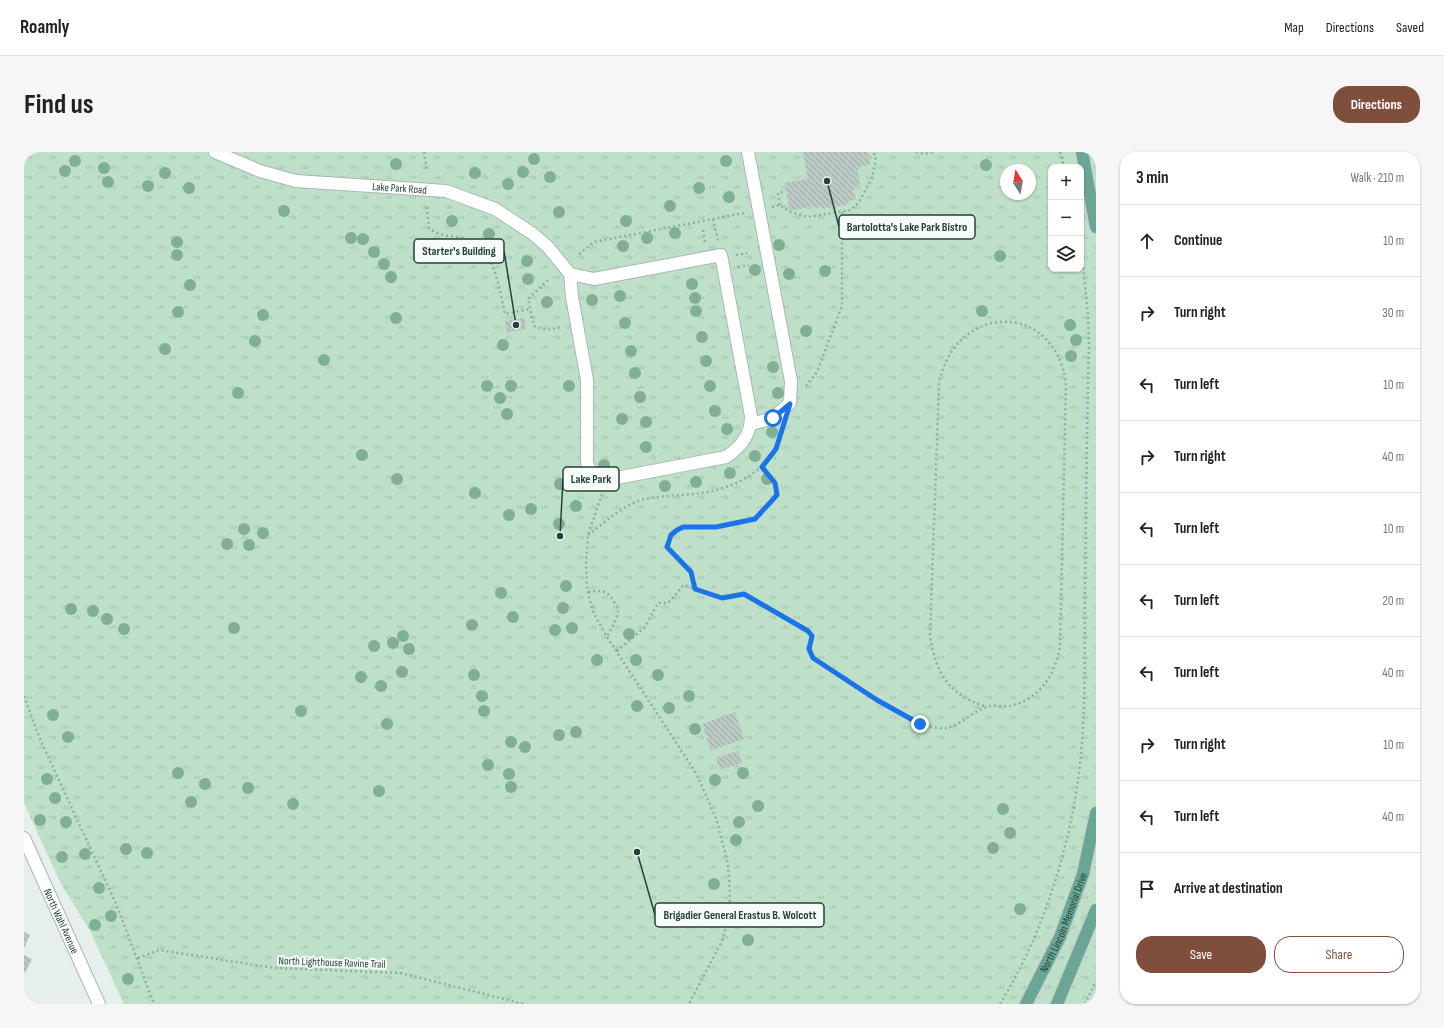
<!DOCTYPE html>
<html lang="en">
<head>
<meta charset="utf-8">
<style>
  body { margin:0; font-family:"Sofia Sans Condensed",sans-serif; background:#f6f6f6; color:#222 }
  .controls { position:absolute; right:12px; top:12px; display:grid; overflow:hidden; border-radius:8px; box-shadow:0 1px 3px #0004 }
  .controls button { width:36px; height:36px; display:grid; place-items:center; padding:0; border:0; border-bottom:1px solid #e0e0e0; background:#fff; color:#222; font:20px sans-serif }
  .compass { position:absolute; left:976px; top:12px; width:36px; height:36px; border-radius:50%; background:#fff; box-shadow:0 1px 3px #0004; rotate:349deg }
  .stop { position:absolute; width:12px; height:12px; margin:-9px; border:3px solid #1a73e8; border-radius:50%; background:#fff }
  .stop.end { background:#1a73e8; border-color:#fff; box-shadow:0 1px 4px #0008 }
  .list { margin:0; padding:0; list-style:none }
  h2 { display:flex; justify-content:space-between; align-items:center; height:52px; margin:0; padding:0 16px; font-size:17px }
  h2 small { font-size:13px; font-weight:400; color:#767676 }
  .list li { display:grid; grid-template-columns:26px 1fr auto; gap:12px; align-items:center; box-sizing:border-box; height:72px; padding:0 16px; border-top:1px solid #e0e0e0 }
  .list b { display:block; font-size:15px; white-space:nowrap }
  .list em { font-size:13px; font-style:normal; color:#767676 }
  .actions { display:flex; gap:8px; padding:12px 16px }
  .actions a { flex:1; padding:9px 0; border:1px solid #804e3d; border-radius:16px; text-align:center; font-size:14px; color:#804e3d }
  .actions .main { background:#804e3d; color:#fff }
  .icon { flex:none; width:22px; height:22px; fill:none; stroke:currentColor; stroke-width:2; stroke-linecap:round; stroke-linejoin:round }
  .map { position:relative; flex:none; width:1072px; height:852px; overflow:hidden; border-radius:16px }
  header { display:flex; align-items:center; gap:24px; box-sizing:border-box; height:56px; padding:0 20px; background:#fff; border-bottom:1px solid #e0e0e0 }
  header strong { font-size:19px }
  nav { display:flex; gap:22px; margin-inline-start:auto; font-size:14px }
  .intro { display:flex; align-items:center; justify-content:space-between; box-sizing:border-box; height:96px; padding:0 24px }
  h1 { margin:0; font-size:28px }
  .button { padding:10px 18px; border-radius:16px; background:#804e3d; color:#fff; font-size:14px; font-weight:700 }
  main { display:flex; gap:24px; padding:0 24px }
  aside { flex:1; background:#fff; border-radius:16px; box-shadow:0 1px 3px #0004 }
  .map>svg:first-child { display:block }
  .park { fill:url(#park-tufts); fill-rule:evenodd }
  .building { fill:url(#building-back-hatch) }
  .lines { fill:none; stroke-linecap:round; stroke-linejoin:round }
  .minor-casing { stroke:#a8b8b2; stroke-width:14 }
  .major-casing { stroke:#c2cac8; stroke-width:14 }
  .path { stroke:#86b3a5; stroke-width:2.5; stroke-dasharray:2 3; stroke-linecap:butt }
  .minor { stroke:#fff; stroke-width:12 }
  .major { stroke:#6aa596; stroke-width:12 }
  .tree { fill:#80af93 }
  .route { stroke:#1a73e8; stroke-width:5 }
  .labels { text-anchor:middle; stroke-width:4; stroke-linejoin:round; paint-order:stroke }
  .street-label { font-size:11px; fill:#24423a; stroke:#f7fbf9 }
  .leader { fill:none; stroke:#24423a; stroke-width:1.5 }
  .callout-dot { fill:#24423a; stroke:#f7fbf9; stroke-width:1.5 }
  .callout { fill:#f7fbf9; stroke:#24423a; stroke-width:1.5 }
  .callout-label { font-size:12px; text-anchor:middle; font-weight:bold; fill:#24423a }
</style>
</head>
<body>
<header>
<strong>Roamly</strong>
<nav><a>Map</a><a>Directions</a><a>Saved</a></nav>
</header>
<div class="intro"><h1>Find us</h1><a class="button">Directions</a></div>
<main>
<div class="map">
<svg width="1072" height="852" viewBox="0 0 1072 852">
  <defs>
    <pattern id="park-tufts" width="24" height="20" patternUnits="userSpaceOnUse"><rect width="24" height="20" fill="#bfe0c8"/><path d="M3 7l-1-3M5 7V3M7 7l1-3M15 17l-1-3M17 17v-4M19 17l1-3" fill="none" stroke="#a4c1ad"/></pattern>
    <pattern id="building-back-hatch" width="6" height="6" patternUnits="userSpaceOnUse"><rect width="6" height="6" fill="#bbcac4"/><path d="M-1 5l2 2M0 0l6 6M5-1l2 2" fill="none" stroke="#98a6a0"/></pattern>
  </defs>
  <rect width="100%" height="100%" fill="#e6efeb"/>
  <!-- park -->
  <path class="park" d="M0,0h1072v852h-972l-34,-73 -29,-47 -37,-81zM1027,15h30v102h-30zM982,18h24v24h-24z"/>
  <!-- building -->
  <path class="building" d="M779,0h65l2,13 -13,2 3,18 -7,1 3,14 -8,1 1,3 -27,5 -1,-2 -7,1 -1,-2 -23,5 -5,-28 23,-4z
    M500,166l2,11 -19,4 -2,-12z
    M711,560l9,27 -33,11 -9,-26z
    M714,599l4,12 -22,7 -4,-12z
    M0,780l6,3 -6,13z
    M0,803l8,4 -7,14 -1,-1z"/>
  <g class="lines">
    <!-- minor casing -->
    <g class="minor-casing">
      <g id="minor">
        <path id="s1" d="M191,0l45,19 36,10 150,10 49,18 38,25 15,13 22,27 2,23 15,83v83c4,11 9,14 19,17l120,-23c15,-10 25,-22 25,-41l-30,-161 -127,24 -24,-5"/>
        <path d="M724,0l43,229 -1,22 -17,15 -22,6"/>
        <path id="s2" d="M0,686l75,166"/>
      </g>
    </g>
    <!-- major casing -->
    <g class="major-casing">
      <g id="major">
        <path d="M1058,0l14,75"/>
        <path id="s3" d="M1002,852l34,-67 23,-63 13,-61"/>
        <path d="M1033,852l39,-94"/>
      </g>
    </g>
    <!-- path -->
    <path class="path" d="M400,0l3,19
      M892,0l9,2 8,-2
      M1036,0l4,15
      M756,53l-2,-12 8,-2
      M403,55l2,21c10,9 23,7 35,11 32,11 34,46 41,75l25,-5
      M748,55l8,-2 10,7 18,5 43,-7 8,-8 13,-24 4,-18 -2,-8
      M689,67l5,22
      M679,78l2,13
      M555,102l15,-12 150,-29
      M712,103l11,-2
      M714,115l11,-2
      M524,128l-20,19 6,27 12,4 16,-3
      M782,234l11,-14 25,-66v-94
      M578,342l-14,41 -2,27 1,28 7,24 13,23 89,136 20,45 12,46 2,31 -2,25 -6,21 -33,63
      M564,383c16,-12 34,-29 53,-35 20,-5 41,-4 61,-7 37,-6 71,-25 81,-63
      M671,437l-4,-17 -24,-25 4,-12 6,-5 6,-3h33l28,-5 11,-3 22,-24 -2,-12 -13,-16
      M564,440c12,-2 20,-2 26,10 3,5 5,8 3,14 -2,7 -7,14 -10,21
      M593,499l28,-24 13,-24h10l16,-18 38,13 22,-4 64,37 4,5 -3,13 4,9c25,18 105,75 134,70 14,-3 26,-17 40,-21 8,-3 18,1 27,-2 28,-9 41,-31 46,-58l6,-264c-12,-85 -114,-79 -127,2l-9,251c6,38 19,59 57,71
      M0,544l15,41 78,169 37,98
      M114,806l21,-8 116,18 126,5 123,31
      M976,852c41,-67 67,-146 78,-224 9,-64 6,-129 7,-194 1,-82 2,-164 4,-245l-1,-26 -7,-68
      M1061,852l11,-23"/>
    <!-- minor -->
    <use href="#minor" class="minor"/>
    <!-- major -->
    <use href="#major" class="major"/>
  </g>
  <!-- trees -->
  <g class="tree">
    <circle cx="510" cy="7" r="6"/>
    <circle cx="51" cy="9" r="6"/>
    <circle cx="702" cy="9" r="6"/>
    <circle cx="372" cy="12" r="6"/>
    <circle cx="962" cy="13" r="6"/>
    <circle cx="80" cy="16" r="6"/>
    <circle cx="41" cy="19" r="6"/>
    <circle cx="499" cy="20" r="6"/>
    <circle cx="141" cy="21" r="6"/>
    <circle cx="451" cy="21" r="6"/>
    <circle cx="526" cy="25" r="6"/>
    <circle cx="84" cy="30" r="6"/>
    <circle cx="484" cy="32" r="6"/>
    <circle cx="124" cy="34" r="6"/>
    <circle cx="165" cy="36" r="6"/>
    <circle cx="675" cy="36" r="6"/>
    <circle cx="705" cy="45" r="6"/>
    <circle cx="646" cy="54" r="6"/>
    <circle cx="260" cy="59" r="6"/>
    <circle cx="535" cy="60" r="6"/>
    <circle cx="428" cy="69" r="6"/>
    <circle cx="602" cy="69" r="6"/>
    <circle cx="651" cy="81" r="6"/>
    <circle cx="465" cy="82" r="6"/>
    <circle cx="327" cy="86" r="6"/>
    <circle cx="623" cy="86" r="6"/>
    <circle cx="339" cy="87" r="6"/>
    <circle cx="153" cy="90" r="6"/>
    <circle cx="755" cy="93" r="6"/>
    <circle cx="599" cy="94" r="6"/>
    <circle cx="350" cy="100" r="6"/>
    <circle cx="153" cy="103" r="6"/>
    <circle cx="976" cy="104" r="6"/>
    <circle cx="503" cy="109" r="6"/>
    <circle cx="360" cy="112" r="6"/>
    <circle cx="731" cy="118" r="6"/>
    <circle cx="801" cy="119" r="6"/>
    <circle cx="765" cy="122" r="6"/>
    <circle cx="367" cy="125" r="6"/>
    <circle cx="504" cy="127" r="6"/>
    <circle cx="668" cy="132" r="6"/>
    <circle cx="166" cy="133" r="6"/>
    <circle cx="596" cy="144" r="6"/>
    <circle cx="671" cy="146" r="6"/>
    <circle cx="568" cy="148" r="6"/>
    <circle cx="523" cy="150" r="6"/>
    <circle cx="672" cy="159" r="6"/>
    <circle cx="958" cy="159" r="6"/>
    <circle cx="154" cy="160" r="6"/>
    <circle cx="239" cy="163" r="6"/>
    <circle cx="372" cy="166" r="6"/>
    <circle cx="601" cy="171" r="6"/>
    <circle cx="1046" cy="173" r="6"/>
    <circle cx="782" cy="179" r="6"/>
    <circle cx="678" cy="185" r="6"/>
    <circle cx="1052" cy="188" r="6"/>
    <circle cx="231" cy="189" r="6"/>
    <circle cx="479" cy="193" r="6"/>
    <circle cx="141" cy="197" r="6"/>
    <circle cx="607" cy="199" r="6"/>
    <circle cx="1047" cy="204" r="6"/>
    <circle cx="300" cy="208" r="6"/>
    <circle cx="682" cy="209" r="6"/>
    <circle cx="749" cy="215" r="6"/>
    <circle cx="611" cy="221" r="6"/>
    <circle cx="463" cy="234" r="6"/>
    <circle cx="487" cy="234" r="6"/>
    <circle cx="545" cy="234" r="6"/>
    <circle cx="686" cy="234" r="6"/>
    <circle cx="214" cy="241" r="6"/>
    <circle cx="754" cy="241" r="6"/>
    <circle cx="616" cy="245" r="6"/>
    <circle cx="476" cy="246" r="6"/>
    <circle cx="691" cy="259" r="6"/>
    <circle cx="483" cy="262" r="6"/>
    <circle cx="598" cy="267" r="6"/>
    <circle cx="622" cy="270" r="6"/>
    <circle cx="703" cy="277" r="6"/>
    <circle cx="748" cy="280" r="6"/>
    <circle cx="622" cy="295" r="6"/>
    <circle cx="338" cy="303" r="6"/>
    <circle cx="731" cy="304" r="6"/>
    <circle cx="580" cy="313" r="6"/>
    <circle cx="706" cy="321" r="6"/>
    <circle cx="373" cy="327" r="6"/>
    <circle cx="743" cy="327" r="6"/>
    <circle cx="672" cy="330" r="6"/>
    <circle cx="536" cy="332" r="6"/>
    <circle cx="641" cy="334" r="6"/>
    <circle cx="451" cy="341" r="6"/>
    <circle cx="552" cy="354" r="6"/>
    <circle cx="507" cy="357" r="6"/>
    <circle cx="485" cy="363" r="6"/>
    <circle cx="535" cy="372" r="6"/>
    <circle cx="220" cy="377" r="6"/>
    <circle cx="239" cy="381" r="6"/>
    <circle cx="203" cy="392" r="6"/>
    <circle cx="225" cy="393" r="6"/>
    <circle cx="542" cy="434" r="6"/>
    <circle cx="477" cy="441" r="6"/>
    <circle cx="539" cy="456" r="6"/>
    <circle cx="47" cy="457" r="6"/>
    <circle cx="69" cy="459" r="6"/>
    <circle cx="489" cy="465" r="6"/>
    <circle cx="83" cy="467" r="6"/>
    <circle cx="448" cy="473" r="6"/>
    <circle cx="210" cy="476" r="6"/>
    <circle cx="548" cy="476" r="6"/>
    <circle cx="100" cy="477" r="6"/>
    <circle cx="531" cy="478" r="6"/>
    <circle cx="605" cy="482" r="6"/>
    <circle cx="379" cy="484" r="6"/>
    <circle cx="369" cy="491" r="6"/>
    <circle cx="350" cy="494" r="6"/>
    <circle cx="385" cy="497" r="6"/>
    <circle cx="573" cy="508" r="6"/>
    <circle cx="612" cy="508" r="6"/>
    <circle cx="378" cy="520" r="6"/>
    <circle cx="450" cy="523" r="6"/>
    <circle cx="634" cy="523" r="6"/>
    <circle cx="337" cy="525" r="6"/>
    <circle cx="357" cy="534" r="6"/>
    <circle cx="458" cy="544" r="6"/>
    <circle cx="665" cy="544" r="6"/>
    <circle cx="613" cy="554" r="6"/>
    <circle cx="645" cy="556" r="6"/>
    <circle cx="277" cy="559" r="6"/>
    <circle cx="460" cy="559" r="6"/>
    <circle cx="29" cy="563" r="6"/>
    <circle cx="363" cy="572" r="6"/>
    <circle cx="671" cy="577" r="6"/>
    <circle cx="552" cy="580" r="6"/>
    <circle cx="535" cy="583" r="6"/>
    <circle cx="44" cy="585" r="6"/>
    <circle cx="487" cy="590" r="6"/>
    <circle cx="501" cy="595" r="6"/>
    <circle cx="464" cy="613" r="6"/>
    <circle cx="154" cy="621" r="6"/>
    <circle cx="719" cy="621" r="6"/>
    <circle cx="485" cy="622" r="6"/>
    <circle cx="23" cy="627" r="6"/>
    <circle cx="691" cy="628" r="6"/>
    <circle cx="181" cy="632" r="6"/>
    <circle cx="487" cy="635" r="6"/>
    <circle cx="224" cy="636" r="6"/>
    <circle cx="355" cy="639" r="6"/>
    <circle cx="31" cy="646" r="6"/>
    <circle cx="167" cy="650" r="6"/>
    <circle cx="269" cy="652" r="6"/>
    <circle cx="734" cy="654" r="6"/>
    <circle cx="979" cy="657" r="6"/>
    <circle cx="16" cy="668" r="6"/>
    <circle cx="42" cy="670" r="6"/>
    <circle cx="715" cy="670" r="6"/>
    <circle cx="986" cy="681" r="6"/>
    <circle cx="712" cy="688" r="6"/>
    <circle cx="969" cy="696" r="6"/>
    <circle cx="102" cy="697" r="6"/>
    <circle cx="123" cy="701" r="6"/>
    <circle cx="61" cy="702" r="6"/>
    <circle cx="38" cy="705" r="6"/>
    <circle cx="690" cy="732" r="6"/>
    <circle cx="75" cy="736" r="6"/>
    <circle cx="996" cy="757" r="6"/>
    <circle cx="87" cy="764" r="6"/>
    <circle cx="71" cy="773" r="6"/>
    <circle cx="724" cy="788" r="6"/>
    <circle cx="104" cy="827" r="6"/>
  </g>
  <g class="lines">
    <!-- route -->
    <path class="route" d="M749,266l17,-14 -14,45 -14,18 13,16 2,12 -22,24 -39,8h-33l-6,3 -6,5 -4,12 24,25 4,17 27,9 22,-4 64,37 4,5 -3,13 4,9 64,42 43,24"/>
  </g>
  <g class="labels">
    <!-- street labels -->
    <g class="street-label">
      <text dy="4" stroke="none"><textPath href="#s1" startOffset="190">Lake Park Road</textPath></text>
      <text dy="4" stroke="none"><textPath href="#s2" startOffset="91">North Wahl Avenue</textPath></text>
      <text dy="4" stroke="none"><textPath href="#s3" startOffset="90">North Lincoln Memorial Drive</textPath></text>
      <text transform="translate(308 810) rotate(2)" y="4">North Lighthouse Ravine Trail</text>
    </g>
  </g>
  <!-- callouts -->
  <path class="leader" d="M803 29L815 75M492 173L480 99M536 384L539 327M613 700L631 763"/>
  <g class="callout-dot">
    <circle cx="803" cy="29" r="4"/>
    <circle cx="492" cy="173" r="4"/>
    <circle cx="536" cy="384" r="4"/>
    <circle cx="613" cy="700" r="4"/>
  </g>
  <g class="callout">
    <rect x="815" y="63" width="136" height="24" rx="4"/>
    <rect x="390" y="87" width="90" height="24" rx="4"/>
    <rect x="539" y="315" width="56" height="24" rx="4"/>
    <rect x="631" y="751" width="169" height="24" rx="4"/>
  </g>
  <g class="callout-label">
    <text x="883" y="79">Bartolotta's Lake Park Bistro</text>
    <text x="435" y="103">Starter's Building</text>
    <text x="567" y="331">Lake Park</text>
    <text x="716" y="767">Brigadier General Erastus B. Wolcott</text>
  </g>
</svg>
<div class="controls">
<button>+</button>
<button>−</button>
<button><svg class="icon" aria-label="layers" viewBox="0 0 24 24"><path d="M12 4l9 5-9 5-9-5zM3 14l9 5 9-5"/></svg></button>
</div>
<svg class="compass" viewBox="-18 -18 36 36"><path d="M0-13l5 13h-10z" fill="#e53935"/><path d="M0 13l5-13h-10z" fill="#767676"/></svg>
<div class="stop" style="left:749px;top:266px"></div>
<div class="stop end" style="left:896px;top:572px"></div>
</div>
<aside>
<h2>3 min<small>Walk · 210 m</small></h2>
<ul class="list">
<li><svg class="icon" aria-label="ahead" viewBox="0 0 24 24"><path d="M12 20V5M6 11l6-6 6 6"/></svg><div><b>Continue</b></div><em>10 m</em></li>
<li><svg class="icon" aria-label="right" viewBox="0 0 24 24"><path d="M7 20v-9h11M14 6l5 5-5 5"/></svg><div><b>Turn right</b></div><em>30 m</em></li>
<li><svg class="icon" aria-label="left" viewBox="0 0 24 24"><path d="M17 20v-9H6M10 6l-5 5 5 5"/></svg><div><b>Turn left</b></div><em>10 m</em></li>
<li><svg class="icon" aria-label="right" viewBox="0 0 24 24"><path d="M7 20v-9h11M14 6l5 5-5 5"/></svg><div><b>Turn right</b></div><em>40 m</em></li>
<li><svg class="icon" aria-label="left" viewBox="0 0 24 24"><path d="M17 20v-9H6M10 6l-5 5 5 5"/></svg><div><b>Turn left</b></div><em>10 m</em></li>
<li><svg class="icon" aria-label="left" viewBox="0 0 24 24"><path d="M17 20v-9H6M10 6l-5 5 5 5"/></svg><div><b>Turn left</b></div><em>20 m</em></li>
<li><svg class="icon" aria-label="left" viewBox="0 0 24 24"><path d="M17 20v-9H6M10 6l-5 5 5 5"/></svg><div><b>Turn left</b></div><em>40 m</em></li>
<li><svg class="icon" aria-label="right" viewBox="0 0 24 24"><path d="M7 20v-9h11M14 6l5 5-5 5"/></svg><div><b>Turn right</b></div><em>10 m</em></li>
<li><svg class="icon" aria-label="left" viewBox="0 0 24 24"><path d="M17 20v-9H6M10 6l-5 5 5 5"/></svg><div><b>Turn left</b></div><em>40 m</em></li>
<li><svg class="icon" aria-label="arrive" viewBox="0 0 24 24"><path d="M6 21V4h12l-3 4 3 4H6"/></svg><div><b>Arrive at destination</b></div></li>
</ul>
<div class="actions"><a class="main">Save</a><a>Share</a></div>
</aside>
</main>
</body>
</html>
